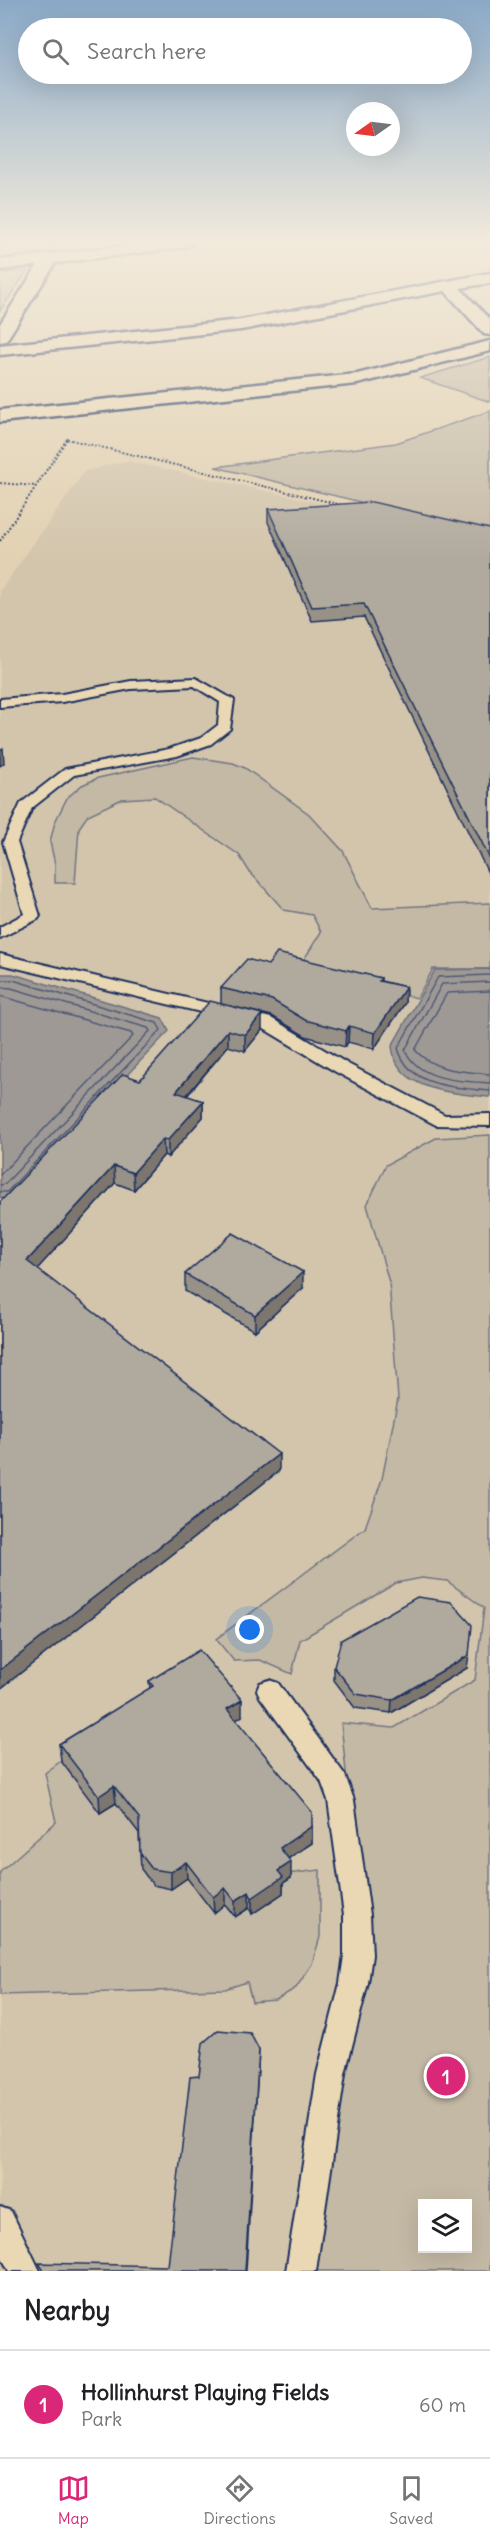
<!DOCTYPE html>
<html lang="en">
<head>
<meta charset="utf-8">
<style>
  body { margin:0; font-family:Delius,sans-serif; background:#f2f2f2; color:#202124 }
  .controls { position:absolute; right:18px; bottom:18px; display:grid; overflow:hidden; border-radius:0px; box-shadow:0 6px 24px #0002 }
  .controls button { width:54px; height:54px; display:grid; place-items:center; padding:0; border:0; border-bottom:2px solid #e0e0e0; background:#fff; color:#202124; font:30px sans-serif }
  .compass { position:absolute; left:346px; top:102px; width:54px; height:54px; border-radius:50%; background:#fff; box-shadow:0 6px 24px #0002; rotate:256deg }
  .you { position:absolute; left:250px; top:1630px; width:21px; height:21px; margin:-15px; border:4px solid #fff; border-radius:50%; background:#1a73e8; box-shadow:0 0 0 9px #1a73e833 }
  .badge { display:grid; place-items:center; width:39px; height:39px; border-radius:50%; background:#db2777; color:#fff; font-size:20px; font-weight:700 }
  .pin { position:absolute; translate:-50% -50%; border:3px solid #fff; box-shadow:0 2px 6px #0006 }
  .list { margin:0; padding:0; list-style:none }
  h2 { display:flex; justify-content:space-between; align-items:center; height:78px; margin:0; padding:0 24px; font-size:26px }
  h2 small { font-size:20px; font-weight:400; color:#757577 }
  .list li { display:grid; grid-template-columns:39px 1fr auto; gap:18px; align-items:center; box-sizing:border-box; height:108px; padding:0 24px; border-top:2px solid #e0e0e0 }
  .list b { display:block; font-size:22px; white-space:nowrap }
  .list p { margin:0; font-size:20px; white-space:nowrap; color:#757577 }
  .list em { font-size:20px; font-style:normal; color:#757577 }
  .icon { flex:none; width:33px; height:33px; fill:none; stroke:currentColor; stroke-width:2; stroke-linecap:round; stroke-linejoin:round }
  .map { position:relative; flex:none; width:490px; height:2271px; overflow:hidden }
  .search { position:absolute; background:#fff; box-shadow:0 6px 24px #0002; left:18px; right:18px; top:18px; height:66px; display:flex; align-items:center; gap:15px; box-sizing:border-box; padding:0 21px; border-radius:33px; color:#757577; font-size:22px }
  .sheet { height:186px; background:#fff }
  nav { display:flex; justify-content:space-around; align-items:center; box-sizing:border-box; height:84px; border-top:2px solid #e0e0e0; background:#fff; font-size:16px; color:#757577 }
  nav a { display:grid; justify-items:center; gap:3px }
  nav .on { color:#db2777 }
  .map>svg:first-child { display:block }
  .built { fill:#d3c5ac }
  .green { fill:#c4b9a5; stroke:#707482; stroke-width:1.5; fill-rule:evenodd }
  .water { fill:#9e9995; stroke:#6a6f7f; stroke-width:1.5 }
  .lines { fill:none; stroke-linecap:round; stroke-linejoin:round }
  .shore { stroke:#4f5974; stroke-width:1.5 }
  .lane-casing { stroke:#1b2f5e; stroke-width:4 }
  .street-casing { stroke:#1b2f5e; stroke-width:5 }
  .primary-casing { stroke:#1b2f5e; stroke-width:5 }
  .path { stroke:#1b2f5e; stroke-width:2; stroke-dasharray:2 2; stroke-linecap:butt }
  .lane { fill:#ead8b5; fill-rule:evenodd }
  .street { fill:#ead8b5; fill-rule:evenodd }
  .primary { fill:#ead8b5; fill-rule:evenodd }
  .wall { fill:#979187; stroke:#1b2f5e; stroke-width:1.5 }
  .shaded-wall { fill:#7b766e; stroke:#1b2f5e; stroke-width:1.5 }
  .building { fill:#b0a99d; stroke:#1b2f5e; stroke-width:1.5 }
</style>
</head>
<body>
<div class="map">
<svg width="490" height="2271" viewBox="0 0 490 2271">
  <rect width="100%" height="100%" fill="#e2d1b2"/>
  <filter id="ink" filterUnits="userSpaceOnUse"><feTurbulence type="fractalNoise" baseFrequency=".0167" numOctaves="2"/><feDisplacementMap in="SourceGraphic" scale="12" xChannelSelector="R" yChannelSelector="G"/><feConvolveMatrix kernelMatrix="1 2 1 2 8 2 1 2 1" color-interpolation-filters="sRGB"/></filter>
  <g filter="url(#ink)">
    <!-- built -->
    <path class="built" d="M127,461l246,53 117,28v1279l-109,450h-381v-1680l85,-120z"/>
    <!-- green -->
    <path class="green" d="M0,243h59l-6,12 -53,4z
      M27,271l-27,40v-38z
      M490,357v45l-70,-24z
      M490,411v122l-275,-66 181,-24z
      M193,757l40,6 12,5 64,46 34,37 29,57 118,-5v66h-57l-16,29 -119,-29 23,-37 -9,-17 -28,-5 -35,-39 -10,-16 -84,-58 -33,2 -34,16 -9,13 -4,55h-20v-19l-5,-22 5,-20 12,-24 15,-13 16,-7z
      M490,1135v1136h-173l27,-212 20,-113 -23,-223 53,5 81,-48 9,-72 -37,-27 -25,-3 -26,5 -96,57 -8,34 -32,-14 -26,1 -18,-22 149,-111 17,-49 16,-80 -9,-117 -22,-77 19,-40 50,-27zM422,2204h46v44h-46z
      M61,1761l39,51 16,-9 33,42 22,44 16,-11 38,26 10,13 43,-30 9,-13 33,-4v67l-8,27 -16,24 -20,12 -24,2 -5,-20 -22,7 -225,6v-123l56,-50 -11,-49z"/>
    <!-- water -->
    <path class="water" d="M490,969v128c-35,-4 -94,-5 -98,-51l43,-76z
      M0,974h13l149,44 7,13 -162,170 -7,-4z"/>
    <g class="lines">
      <!-- shore -->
      <path class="shore" d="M490,975l-52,2 -40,71c11,40 57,39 92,43
        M0,980h13l144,43 4,7 -154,162h-7
        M490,982l-48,2 -37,66c14,31 55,31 85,33
        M0,987l11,1 137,40 2,3 -145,153 -5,1
        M490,991l-43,2 -32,57c20,22 47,21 75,24
        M0,996l131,37 2,3 -133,139"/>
      <!-- lane casing -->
      <g class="lane-casing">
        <path id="lane" d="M196,678l38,22 -4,29 -19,15 -34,12 -103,19 -42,33 -15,34 23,74 -2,3 -38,19v-11l24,-13 -21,-72 18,-39 44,-34 104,-20 32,-11 17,-13 2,-23 -26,-16 -63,3 -69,13 -62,5v-8l62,-5 69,-13z
          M0,954l271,64 77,46 97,51 45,-1v12l-54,-1 -100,-53 -77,-46 -259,-62z
          M269,1680l9,3 67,92 9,25 16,115 2,40 -4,28 -23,91 -29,197h-30l31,-197 23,-91 4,-28v-40l-16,-115 -7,-19 -61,-84 -3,-7 3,-7z
          M0,2207l11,4 29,60h-31l-9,-17z"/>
      </g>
      <!-- street casing -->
      <g class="street-casing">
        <path id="street" d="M44,255l5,2 5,8 -48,76 -6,1v-18l38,-59 -2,-5z
          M490,273v10l-30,5 30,32v15l-6,-1 -39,-43 -204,39 -241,25v-10l241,-25z
          M490,341v10l-133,33 -357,38v-12l357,-36z"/>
      </g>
      <!-- primary casing -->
      <g class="primary-casing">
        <path id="primary" d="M148,243h45l-7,4 -186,23v-10z"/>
      </g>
      <!-- path -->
      <path class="path" d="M67,439l275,66
        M0,483l36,3
        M0,541l67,-102"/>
      <!-- lane -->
      <use href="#lane" class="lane"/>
      <!-- street -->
      <use href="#street" class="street"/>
      <!-- primary -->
      <use href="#primary" class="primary"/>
    </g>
    <!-- wall -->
    <path class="wall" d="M268,509l222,20v348l-126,-260 -52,4 -44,-99z
      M268,965l113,13v3l25,6 -1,16 -31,46 -26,-7 -3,5 -40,-11 -33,-20 -42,-10 32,24 -17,21 -17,-5 -41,50 16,5v16l-35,40 -4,-2 -30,35 -19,-7 -78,86 242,202 -279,218v-487l140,-122 81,-76v-16z
      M185,1274l118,14 -48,43 -70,-40z
      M334,1667l133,1 -76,45 -36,-5 -21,-28z
      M149,1681l93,35 -6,4 76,106v17l-24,15 3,20 -8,5v10l-31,21 -3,-6 -14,9 -10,-13 -11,9 -27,-35 -16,11 -18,-4 -12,-16 -2,-36 -23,-30 -16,10 -39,-52 -2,-17 91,-55z"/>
    <!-- shaded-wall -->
    <path class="shaded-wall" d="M3,748l1,15 -4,3v-16z
      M406,987l-1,16 -31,46 1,-16z
      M262,1014v16l-17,21v-16z
      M349,1026l-1,16 -3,5 1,-16z
      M228,1030v16l-52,62v-16z
      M203,1101v16l-35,40v-17z
      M163,1139l1,16 -30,35 -1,-17z
      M114,1166l1,17 -86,95 -2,-17z
      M303,1272v16l-48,43v-16z
      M279,1454v17l-279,218v-19z
      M469,1655l-2,13 -76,45 1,-13z
      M242,1700v16l-15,10v-17z
      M114,1786l2,17 -16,10 -1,-17z
      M312,1826v17l-32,21v-16z
      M186,1862l1,16 -16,11v-17z
      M291,1862v16l-8,5v10l-31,21v-16l26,-27z
      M225,1888v16l-11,9 -1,-16z
      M249,1892v16l-14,9v-16z
      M259,2050l-13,221h-1z"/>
    <!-- building -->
    <path class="building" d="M372,502l118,27v330l-126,-255 -52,3 -44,-98z
      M277,953l104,25 -2,3 27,6 -31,46 -26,-7 -3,5 -41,-11 -33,-20 -51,-12 26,-29 21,6z
      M210,1001l52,13 -17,21 -17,-5 -52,62 27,9 -35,39 -5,-1 -30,34 -19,-7 -87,95 252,193 -279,216v-468l123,-128 17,6z
      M233,1233l70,39 -48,43 -70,-41z
      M417,1597l34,5 21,23 -3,30 -77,45 -36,-6 -22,-27 7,-27z
      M199,1650l43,50 -15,9 85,103v14l-32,22 11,14 -13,9 5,6 -31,21 -3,-6 -14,9 -10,-13 -12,9 -27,-35 -15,10 -19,-3 -12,-16 -1,-35 -25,-32 -15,10 -40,-52 94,-58 -4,-5z
      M218,2030l32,3 9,17 -14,221h-201l-5,-8 129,3 22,-189 9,-1 4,-33z"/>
  </g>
  <!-- sky -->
  <linearGradient id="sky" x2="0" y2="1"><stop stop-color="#8aa9c7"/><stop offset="0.43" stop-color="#f2eadc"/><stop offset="1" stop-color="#f2eadc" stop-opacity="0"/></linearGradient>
  <rect width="490" height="561" fill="url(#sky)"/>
</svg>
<div class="controls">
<button><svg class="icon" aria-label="layers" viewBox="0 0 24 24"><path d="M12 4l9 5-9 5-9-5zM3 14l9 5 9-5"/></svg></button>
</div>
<svg class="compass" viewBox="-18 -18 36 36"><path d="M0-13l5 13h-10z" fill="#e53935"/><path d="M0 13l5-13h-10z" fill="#757577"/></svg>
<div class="you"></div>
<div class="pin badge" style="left:446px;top:2076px">1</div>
<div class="search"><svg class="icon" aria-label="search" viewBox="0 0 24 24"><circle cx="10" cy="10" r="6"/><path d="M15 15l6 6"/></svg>Search here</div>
</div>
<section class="sheet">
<h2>Nearby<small></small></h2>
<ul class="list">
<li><span class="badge">1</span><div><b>Hollinhurst Playing Fields</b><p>Park</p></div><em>60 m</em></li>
</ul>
</section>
<nav>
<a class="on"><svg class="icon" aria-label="map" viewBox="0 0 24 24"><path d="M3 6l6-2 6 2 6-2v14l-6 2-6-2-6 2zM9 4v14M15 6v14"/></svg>Map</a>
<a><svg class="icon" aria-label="directions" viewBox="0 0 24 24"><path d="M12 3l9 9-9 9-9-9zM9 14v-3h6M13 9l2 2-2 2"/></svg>Directions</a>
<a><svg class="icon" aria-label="saved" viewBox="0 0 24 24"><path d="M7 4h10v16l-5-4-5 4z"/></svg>Saved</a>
</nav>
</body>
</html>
